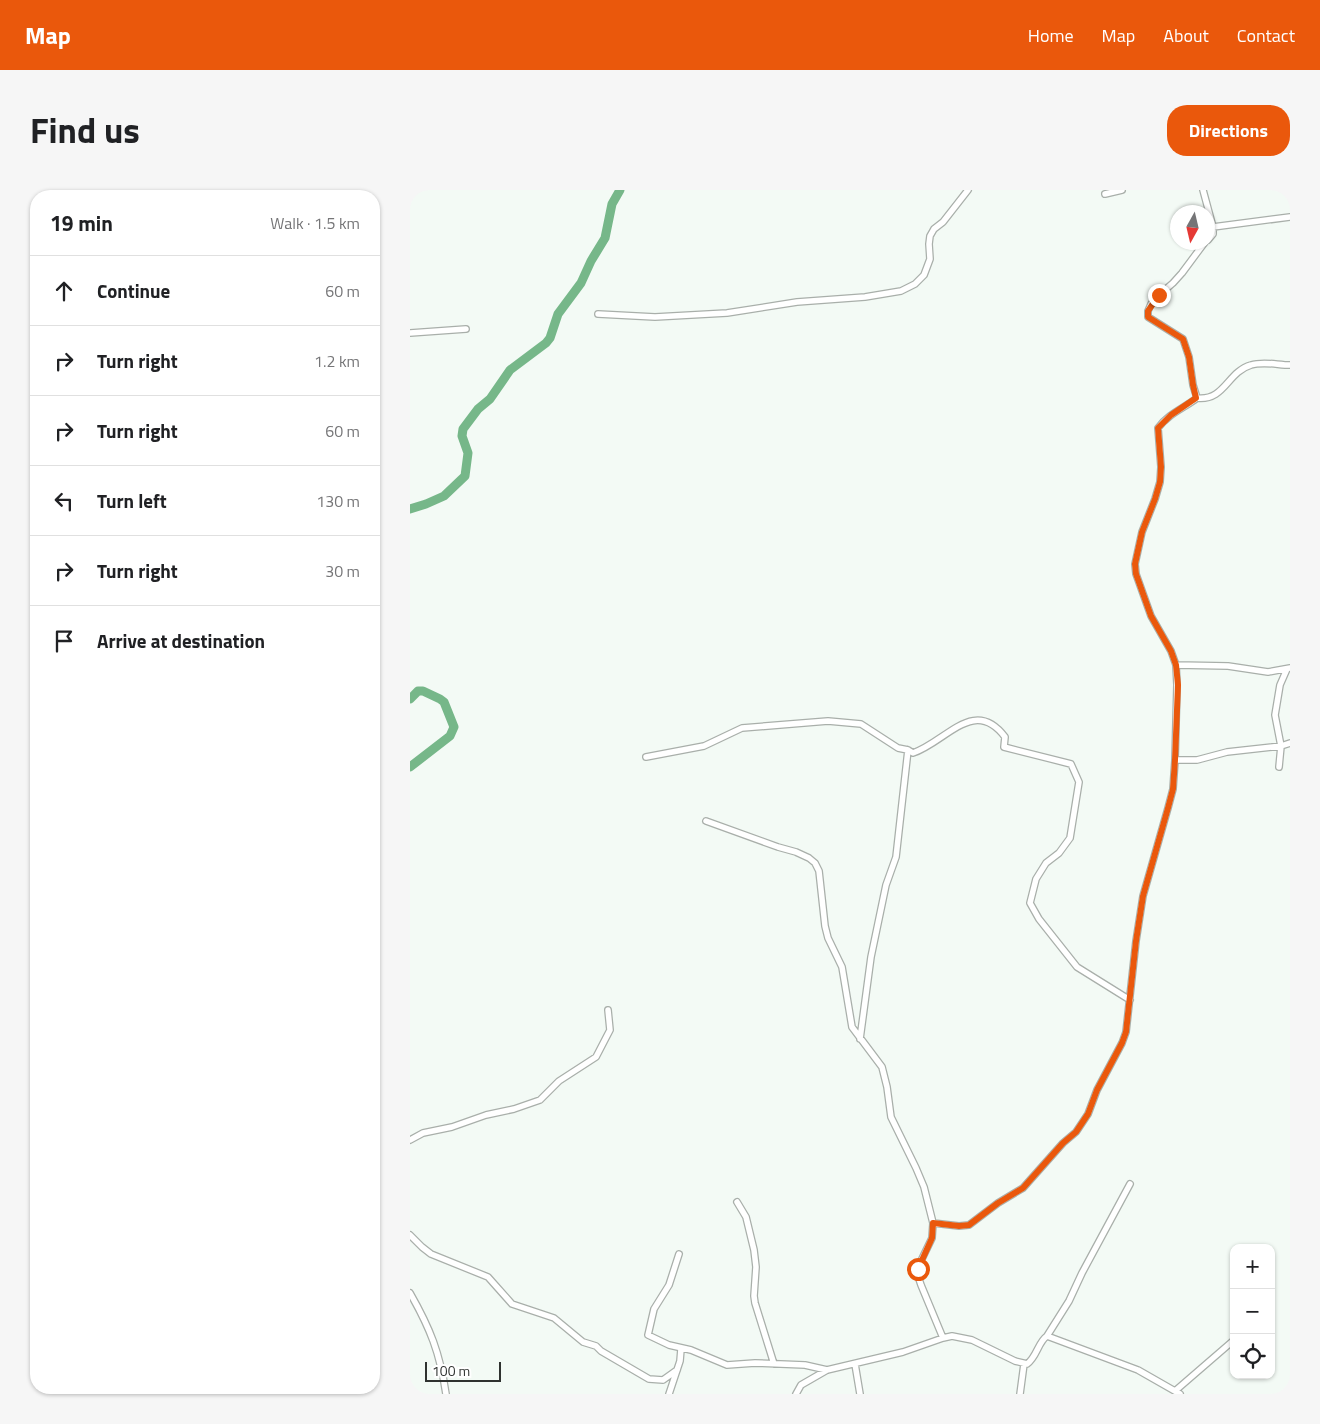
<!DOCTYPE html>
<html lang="en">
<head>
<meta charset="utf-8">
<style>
  body { margin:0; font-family:"Titillium Web",sans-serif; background:#f6f6f6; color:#202124 }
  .controls { position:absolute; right:15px; bottom:15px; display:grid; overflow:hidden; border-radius:10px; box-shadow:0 1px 4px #0004 }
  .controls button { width:45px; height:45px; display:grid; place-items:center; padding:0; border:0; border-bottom:1px solid #e0e0e0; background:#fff; color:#202124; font:25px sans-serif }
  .compass { position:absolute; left:760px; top:15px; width:45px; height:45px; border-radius:50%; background:#fff; box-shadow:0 1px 4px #0004; rotate:188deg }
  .scale { position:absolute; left:15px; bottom:12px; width:76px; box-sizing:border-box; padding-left:5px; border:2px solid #2f3230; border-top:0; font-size:14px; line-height:18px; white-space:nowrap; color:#2f3230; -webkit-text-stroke:4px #fff; paint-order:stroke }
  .stop { position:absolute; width:15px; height:15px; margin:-11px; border:4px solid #ea580c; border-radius:50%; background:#fff }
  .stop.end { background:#ea580c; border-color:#fff; box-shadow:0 1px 5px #0008 }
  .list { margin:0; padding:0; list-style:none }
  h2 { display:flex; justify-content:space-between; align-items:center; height:65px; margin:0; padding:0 20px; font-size:21px }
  h2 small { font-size:16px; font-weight:400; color:#757577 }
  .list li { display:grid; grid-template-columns:32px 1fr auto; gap:15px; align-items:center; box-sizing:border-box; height:70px; padding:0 20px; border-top:1px solid #e0e0e0 }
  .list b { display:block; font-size:19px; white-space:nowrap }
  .list em { font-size:16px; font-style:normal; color:#757577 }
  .icon { flex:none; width:28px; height:28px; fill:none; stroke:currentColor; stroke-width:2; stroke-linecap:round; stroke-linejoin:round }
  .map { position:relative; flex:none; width:880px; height:1204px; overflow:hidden; border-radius:20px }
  header { display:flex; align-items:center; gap:30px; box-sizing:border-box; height:70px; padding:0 25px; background:#ea580c; color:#fff }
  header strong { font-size:24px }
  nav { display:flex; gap:28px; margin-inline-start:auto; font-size:18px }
  .intro { display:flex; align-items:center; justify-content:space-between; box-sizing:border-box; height:120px; padding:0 30px }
  h1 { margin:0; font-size:35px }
  .button { padding:12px 22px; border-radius:20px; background:#ea580c; color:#fff; font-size:18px; font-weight:700 }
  main { display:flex; gap:30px; padding:0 30px }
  aside { flex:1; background:#fff; border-radius:20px; box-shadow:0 1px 4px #0004 }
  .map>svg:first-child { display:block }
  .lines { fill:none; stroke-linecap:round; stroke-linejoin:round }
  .river { stroke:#76b789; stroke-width:9 }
  .minor-casing { stroke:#a9afaa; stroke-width:8 }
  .minor { stroke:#fff; stroke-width:5.5 }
  .route { stroke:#ea580c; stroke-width:6 }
</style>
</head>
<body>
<header>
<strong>Map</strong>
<nav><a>Home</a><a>Map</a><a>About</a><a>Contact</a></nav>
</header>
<div class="intro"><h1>Find us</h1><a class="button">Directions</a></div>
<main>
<aside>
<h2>19 min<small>Walk · 1.5 km</small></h2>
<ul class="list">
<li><svg class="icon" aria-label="ahead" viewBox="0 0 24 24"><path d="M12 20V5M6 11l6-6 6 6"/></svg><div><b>Continue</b></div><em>60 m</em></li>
<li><svg class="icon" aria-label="right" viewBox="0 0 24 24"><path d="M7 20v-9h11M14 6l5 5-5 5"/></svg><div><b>Turn right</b></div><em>1.2 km</em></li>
<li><svg class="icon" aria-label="right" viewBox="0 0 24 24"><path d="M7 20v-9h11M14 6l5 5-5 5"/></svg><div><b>Turn right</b></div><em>60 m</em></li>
<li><svg class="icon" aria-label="left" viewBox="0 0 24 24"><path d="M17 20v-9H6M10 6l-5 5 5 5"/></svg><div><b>Turn left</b></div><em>130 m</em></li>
<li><svg class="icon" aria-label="right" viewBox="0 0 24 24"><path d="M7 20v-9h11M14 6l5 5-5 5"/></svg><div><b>Turn right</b></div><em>30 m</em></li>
<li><svg class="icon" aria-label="arrive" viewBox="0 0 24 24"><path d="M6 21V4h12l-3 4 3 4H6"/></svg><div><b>Arrive at destination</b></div></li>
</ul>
</aside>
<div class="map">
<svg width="880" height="1204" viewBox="0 0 880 1204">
  <rect width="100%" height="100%" fill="#f3faf5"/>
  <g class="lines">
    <!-- river -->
    <path class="river" d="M0,319l16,-5 18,-8 21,-20 3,-23 -6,-17 1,-7 15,-20 12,-10 20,-29 36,-27 4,-5 8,-24 23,-31 10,-22 14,-23 7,-34 8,-14
      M0,509l8,-8h5l17,8 4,3 10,25 -4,9 -40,31"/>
    <!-- minor casing -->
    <g class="minor-casing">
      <path id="minor" d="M793,0l10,37v7l-5,6
        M695,4l17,-4
        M803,37l77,-10
        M188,124l57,3 72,-4 70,-11 68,-5 36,-6 14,-7 9,-9 6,-16 -1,-15 1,-8 4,-7 9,-7 25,-32
        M0,143l56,-4
        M787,208c28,3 30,-26 54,-33 12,-4 27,0 39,0
        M766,475l52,1 40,6 22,-4
        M498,560l5,3c33,-11 61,-57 92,-16l-1,10 67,17 8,18 -9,56 -11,15 -13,10 -10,16 -6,24 9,16 38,48 53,33
        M236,567l58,-11 38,-18 86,-7 33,3 37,24 10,2 -12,107 -10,28 -15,72 -11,82
        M765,570h22l30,-8 54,-6 9,-3
        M869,577l2,-21 -6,-31 5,-30 7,-16
        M296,631l72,26 18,5 13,6 6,5 4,8 6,55 3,12 14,29 10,60 30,40 5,20 4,30 25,51 8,19 9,36 -1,15 -12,25 -2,13 3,9 22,53
        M0,950l13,-7 29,-6 34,-12 28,-6 26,-9 19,-19 37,-24 14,-27 -2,-20
        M327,1012l9,15 8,33 2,17 -2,29 1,7 19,61
        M523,1033l26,3 10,-1 29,-22 25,-15 40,-45 13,-11 12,-18 9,-24 25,-47 4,-11 10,-91 7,-45 25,-88 5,-19 2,-29 2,-75 -1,-20 -5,-14 -20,-35 -15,-42 -1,-10 7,-32 13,-33 5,-17 1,-15 -3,-39c10,-14 26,-20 39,-30l-4,-13 -4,-28 -6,-18 -35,-22v-6l3,-7 8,-9 14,-12 9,-10 23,-31
        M0,1045l12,12 9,7 57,23 24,27 42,14 29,24 13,4 5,5 48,28 14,1 14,-10
        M269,1064l-10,31 -15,24 -6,26 21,10 22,5 36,15 28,-2 50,2 22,5
        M0,1103c20,35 30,60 36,101
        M637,1146l22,-35 13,-28 48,-89
        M445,1174l5,30
        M765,1201l59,-51
        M259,1204l11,-33 1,-12
        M386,1204l5,-9 26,-15 76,-18 40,-14 9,-2 20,4 43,21 12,3c10,-7 11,-22 20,-28l91,34 42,24
        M610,1204l4,-30"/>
    </g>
    <!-- minor -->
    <use href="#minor" class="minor"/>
  </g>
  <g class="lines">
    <!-- route -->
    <path class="route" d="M508,1079l14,-31 1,-15 26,3 10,-1 29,-22 25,-15 40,-45 13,-11 12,-18 9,-24 25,-47 4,-11 10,-91 7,-45 25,-88 5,-19 2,-29 3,-75 -2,-20 -5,-14 -20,-35 -15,-42 -1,-10 7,-32 13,-33 5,-17 1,-15 -3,-39 13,-13 25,-17 -3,-13 -4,-28 -6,-18 -35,-22v-6l11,-16"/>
  </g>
</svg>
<div class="controls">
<button>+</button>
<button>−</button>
<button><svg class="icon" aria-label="locate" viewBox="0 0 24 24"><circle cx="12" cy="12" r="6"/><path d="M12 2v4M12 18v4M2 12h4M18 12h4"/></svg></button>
</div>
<svg class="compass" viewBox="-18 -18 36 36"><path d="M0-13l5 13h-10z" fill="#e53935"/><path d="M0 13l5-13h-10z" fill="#757577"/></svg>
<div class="scale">100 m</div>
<div class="stop" style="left:508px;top:1079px"></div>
<div class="stop end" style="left:749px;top:105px"></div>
</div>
</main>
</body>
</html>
